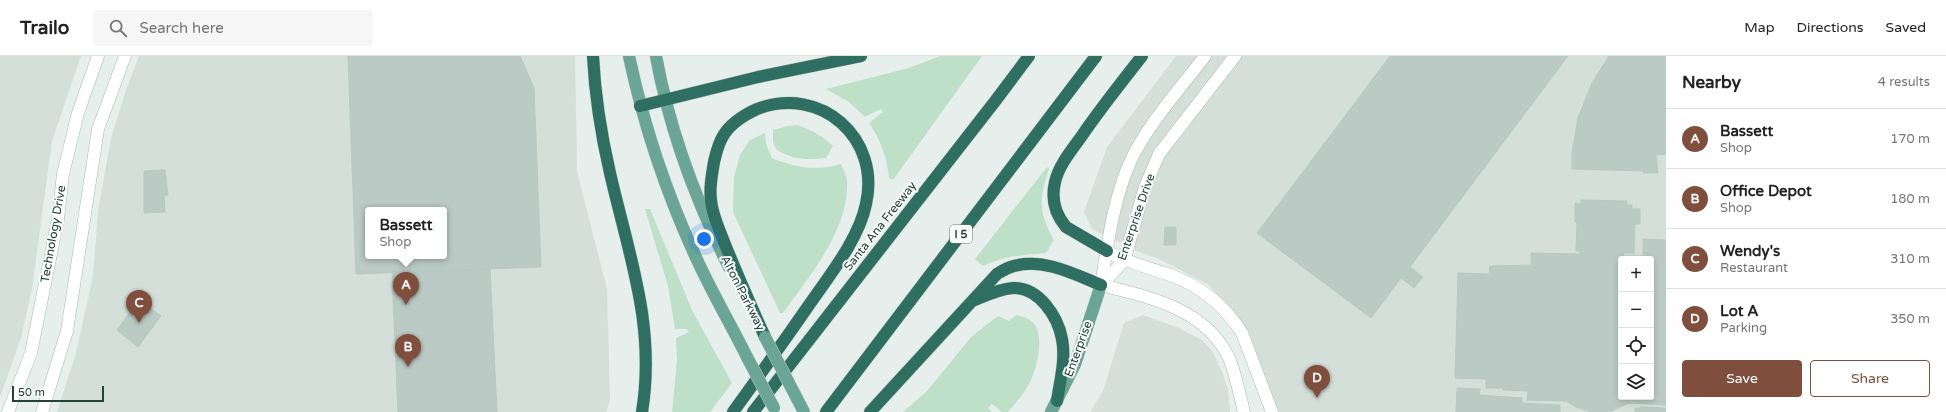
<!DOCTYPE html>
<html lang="en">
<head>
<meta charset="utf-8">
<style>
  body { margin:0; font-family:"Varela Round",sans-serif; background:#f6f6f6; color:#222 }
  .controls { position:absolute; right:12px; bottom:12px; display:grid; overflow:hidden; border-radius:4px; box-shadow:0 2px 6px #0003 }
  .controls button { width:36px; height:36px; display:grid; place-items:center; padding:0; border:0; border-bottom:1px solid #e0e0e0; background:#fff; color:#222; font:20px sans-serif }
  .scale { position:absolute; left:12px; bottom:10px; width:92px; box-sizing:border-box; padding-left:4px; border:2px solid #24423a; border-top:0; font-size:11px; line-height:14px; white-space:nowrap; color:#24423a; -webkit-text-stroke:3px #f7fbf9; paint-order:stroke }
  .you { position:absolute; left:704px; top:183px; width:14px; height:14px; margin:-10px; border:3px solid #fff; border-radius:50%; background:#1a73e8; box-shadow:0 0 0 6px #1a73e833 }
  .badge { display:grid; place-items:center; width:26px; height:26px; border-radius:50%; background:#804e3d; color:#fff; font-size:13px; font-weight:700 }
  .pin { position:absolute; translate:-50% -33px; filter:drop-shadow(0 1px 2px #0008) }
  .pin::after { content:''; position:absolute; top:21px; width:14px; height:12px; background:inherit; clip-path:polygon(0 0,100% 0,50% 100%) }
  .popup { position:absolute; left:365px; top:151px; width:82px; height:52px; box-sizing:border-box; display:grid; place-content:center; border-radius:4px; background:#fff; filter:drop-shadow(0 1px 3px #0005); font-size:13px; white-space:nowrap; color:#767676 }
  .popup b { font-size:15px; color:#222 }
  .popup::after { content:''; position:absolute; left:50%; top:100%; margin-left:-8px; border:8px solid transparent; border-top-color:#fff }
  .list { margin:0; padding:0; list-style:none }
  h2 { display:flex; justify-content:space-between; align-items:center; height:52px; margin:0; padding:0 16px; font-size:17px }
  h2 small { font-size:13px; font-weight:400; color:#767676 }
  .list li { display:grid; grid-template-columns:26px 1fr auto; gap:12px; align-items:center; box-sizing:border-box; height:60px; padding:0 16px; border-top:1px solid #e0e0e0 }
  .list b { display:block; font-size:15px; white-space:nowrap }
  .list p { margin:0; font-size:13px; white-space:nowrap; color:#767676 }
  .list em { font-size:13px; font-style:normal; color:#767676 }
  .actions { display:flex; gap:8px; padding:12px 16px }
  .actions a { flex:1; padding:9px 0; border:1px solid #804e3d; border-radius:4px; text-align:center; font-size:14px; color:#804e3d }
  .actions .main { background:#804e3d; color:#fff }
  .icon { flex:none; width:22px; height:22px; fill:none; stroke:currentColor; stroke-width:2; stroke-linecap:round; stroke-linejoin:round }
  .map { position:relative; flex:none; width:1666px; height:356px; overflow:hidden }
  header { display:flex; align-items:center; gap:24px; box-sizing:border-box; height:56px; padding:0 20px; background:#fff; border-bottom:1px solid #e0e0e0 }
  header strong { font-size:19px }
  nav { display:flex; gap:22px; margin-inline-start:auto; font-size:14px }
  .search { width:280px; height:36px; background:#f6f6f6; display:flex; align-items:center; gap:10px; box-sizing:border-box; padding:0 14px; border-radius:4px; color:#767676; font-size:15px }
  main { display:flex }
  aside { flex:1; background:#fff }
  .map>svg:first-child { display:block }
  .built { fill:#d4dfda; fill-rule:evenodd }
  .green { fill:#bfe0c8 }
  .building { fill:#bbcac4; stroke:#b8c9c2; fill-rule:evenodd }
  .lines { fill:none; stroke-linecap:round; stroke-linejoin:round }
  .minor-casing { stroke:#a8b8b2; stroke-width:13 }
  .major-casing { stroke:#c2cac8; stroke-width:13 }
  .highway-casing { stroke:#c2cac8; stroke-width:13 }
  .minor { stroke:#fff; stroke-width:12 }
  .major { stroke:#6aa596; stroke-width:12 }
  .highway { stroke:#2f6f62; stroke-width:12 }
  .major-bridge-casing { stroke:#c2cac8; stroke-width:13; stroke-linecap:butt }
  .major-bridge { stroke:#6aa596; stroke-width:12 }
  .labels { text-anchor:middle; stroke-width:4; stroke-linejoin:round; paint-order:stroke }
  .shield { fill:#f7fbf9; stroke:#637a73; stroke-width:1 }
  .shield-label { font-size:11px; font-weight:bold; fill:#24423a }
  .street-label { font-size:12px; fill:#24423a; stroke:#f7fbf9 }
</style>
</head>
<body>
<header>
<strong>Trailo</strong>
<div class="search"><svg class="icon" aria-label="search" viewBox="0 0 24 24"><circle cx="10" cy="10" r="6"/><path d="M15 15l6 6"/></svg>Search here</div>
<nav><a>Map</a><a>Directions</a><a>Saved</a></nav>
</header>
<main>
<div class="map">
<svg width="1666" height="356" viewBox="0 0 1666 356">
  <rect width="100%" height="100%" fill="#e6efeb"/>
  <!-- built -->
  <path class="built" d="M0,0h81l-29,85 -20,148 -11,49 -21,59z
    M139,0h436l2,115 30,118 3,111 -4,12h-549l19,-59 17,-77 5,-65 13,-73 15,-48zM368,154h76v46h-76z
    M1176,0h490v356h-394l-40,-98 -23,-29 -52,-27 -18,-6 -47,-23 -8,-17 23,-65zM1621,203h30v138h-30z
    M1143,259l36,13 23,12 11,12 9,20 6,17 2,23h-140l13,-21 21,-68z"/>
  <!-- green -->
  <path class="green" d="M940,0h42l-89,124 -4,-2c-2,-21 -8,-37 -20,-55l14,-11 -2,-3 -16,8 -16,-15 -23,-13 83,-21z
    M798,69c13,5 25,11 35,21l-7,12c-17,2 -35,2 -50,-9l-3,-7v-12l15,-4z
    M765,77l1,11 6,14c23,10 46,13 69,6 2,5 6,12 6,17 3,47 -38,96 -64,132h-3l-47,-101 1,-35 6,-22 10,-15z
    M1047,111l2,2c-10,30 -11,42 5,71l-8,13c-22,2 -43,3 -63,13l-8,-7z
    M645,153h5l42,101 40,73 -22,29h-38l5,-52 -1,-22 13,-6 -3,-3h-11l-7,-43z
    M1016,259c7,1 15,4 19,10 9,14 2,43 -5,57 -5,11 -15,21 -22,30h-6l-10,-8 -4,4 4,4h-89l24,-21 45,-55 26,-20 11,5z"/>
  <!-- building -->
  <path class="building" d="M348,0h172l14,32 7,179 -185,7zM368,154h76v46h-76z
    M1390,0h178l-158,211 13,10 -9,11 -13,-10 -30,40 -114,-85z
    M1609,0h57v98l-10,1 2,18h-15l1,-2 -72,-2v-16l6,-35 14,-35z
    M165,114l3,25h-4l1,17 -21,1v-42z
    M1581,144l46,1v4h5v4h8v15h-5l-1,29h-10v6h-3v138h30v-138h-25v-3h17v-17l23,1v165l-37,-2 -20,9h-18l-15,-5 -10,-6 -39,-1 1,-9 -25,-1v-2h-17v-9l-31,-1 3,-105 31,1 1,-8 41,-1v-12l49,1v-3h-4l1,-29h-2v-19l6,1z
    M1165,171h11v18h-12z
    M490,213l7,143h-99l-6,-140z
    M139,244l22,16 -23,31 -21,-17z
    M1457,332l23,1 -1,6 43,3v5l38,2v7h-104z
    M1640,351l26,1v4h-31v-4l5,1z"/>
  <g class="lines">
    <!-- minor casing -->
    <g class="minor-casing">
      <path id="minor" d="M1107,195c20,12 41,16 63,24 31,11 54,30 72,58l30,79
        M1101,229l23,-24 21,-74 14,-33 76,-98
        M1101,229c7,-42 12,-85 30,-125 17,-36 50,-72 74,-104
        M1101,229c47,12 103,23 127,71 7,14 12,40 16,56
        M8,356l23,-59 27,-134 5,-45 15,-61 20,-57
        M42,356l25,-81 31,-202 27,-73"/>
    </g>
    <!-- major casing -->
    <g class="major-casing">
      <path id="major" d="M629,0c15,71 39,142 70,208 15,32 33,63 49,95
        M656,0c13,72 40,145 73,211
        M1051,356l24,-48 26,-79"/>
    </g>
    <!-- highway casing -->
    <g class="highway-casing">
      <path id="highway" d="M593,0c2,40 8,78 17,117 19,83 46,153 32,239
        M640,50l118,-29 103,-21
        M1107,195l-41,-24c-11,-13 -15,-28 -11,-45 4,-17 16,-31 26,-45 19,-28 40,-54 61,-81
        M975,244c12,-5 24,-11 38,-12 26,-1 45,29 49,51 4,20 -2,42 -5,62
        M733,356c26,-36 51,-71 76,-107 20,-29 50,-66 57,-101 15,-66 -45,-119 -109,-95 -13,6 -27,15 -34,27 -5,8 -7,18 -9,26 -2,13 -5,25 -3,38 1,15 8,28 13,42 13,32 27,64 41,95
        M753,356l243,-312 33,-44
        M826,356l270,-356
        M870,356l127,-138c5,-3 11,-7 17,-8 30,-8 60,8 87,19"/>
    </g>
    <!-- minor -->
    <use href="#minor" class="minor"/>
    <!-- major -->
    <use href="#major" class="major"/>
    <!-- highway -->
    <use href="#highway" class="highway"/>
    <!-- major-bridge casing -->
    <g class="major-bridge-casing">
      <path id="major-bridge" d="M765,281l39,75
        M748,303l26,49"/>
    </g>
    <!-- major-bridge -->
    <use href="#major-bridge" class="major-bridge"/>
  </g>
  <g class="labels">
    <!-- shield labels -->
    <rect class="shield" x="950" y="169" width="22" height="18" rx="3"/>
    <g class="shield-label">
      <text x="961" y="182">I 5</text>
    </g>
    <!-- street labels -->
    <g class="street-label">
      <text transform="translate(1136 161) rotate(-71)" y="4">Enterprise Drive</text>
      <text transform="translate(880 170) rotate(-52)" y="4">Santa Ana Freeway</text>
      <text transform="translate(53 178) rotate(-80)" y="4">Technology Drive</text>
      <text transform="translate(743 237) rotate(63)" y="4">Alton Parkway</text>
      <text transform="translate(1078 293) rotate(-70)" y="4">Enterprise</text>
    </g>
  </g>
</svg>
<div class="controls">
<button>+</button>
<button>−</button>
<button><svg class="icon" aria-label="locate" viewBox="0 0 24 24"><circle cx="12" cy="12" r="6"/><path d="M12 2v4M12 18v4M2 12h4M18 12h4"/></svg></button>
<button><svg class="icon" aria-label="layers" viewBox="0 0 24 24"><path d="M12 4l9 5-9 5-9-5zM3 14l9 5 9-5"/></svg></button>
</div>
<div class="scale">50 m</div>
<div class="you"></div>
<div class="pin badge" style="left:406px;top:249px">A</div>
<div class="popup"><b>Bassett</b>Shop</div>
<div class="pin badge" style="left:408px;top:311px">B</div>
<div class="pin badge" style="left:139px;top:267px">C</div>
<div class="pin badge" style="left:1317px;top:342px">D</div>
</div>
<aside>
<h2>Nearby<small>4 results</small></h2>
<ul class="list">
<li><span class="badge">A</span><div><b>Bassett</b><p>Shop</p></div><em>170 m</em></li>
<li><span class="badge">B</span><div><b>Office Depot</b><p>Shop</p></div><em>180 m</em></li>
<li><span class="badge">C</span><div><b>Wendy's</b><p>Restaurant</p></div><em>310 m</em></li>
<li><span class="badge">D</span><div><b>Lot A</b><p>Parking</p></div><em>350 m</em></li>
</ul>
<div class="actions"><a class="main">Save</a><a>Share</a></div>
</aside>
</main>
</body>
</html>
